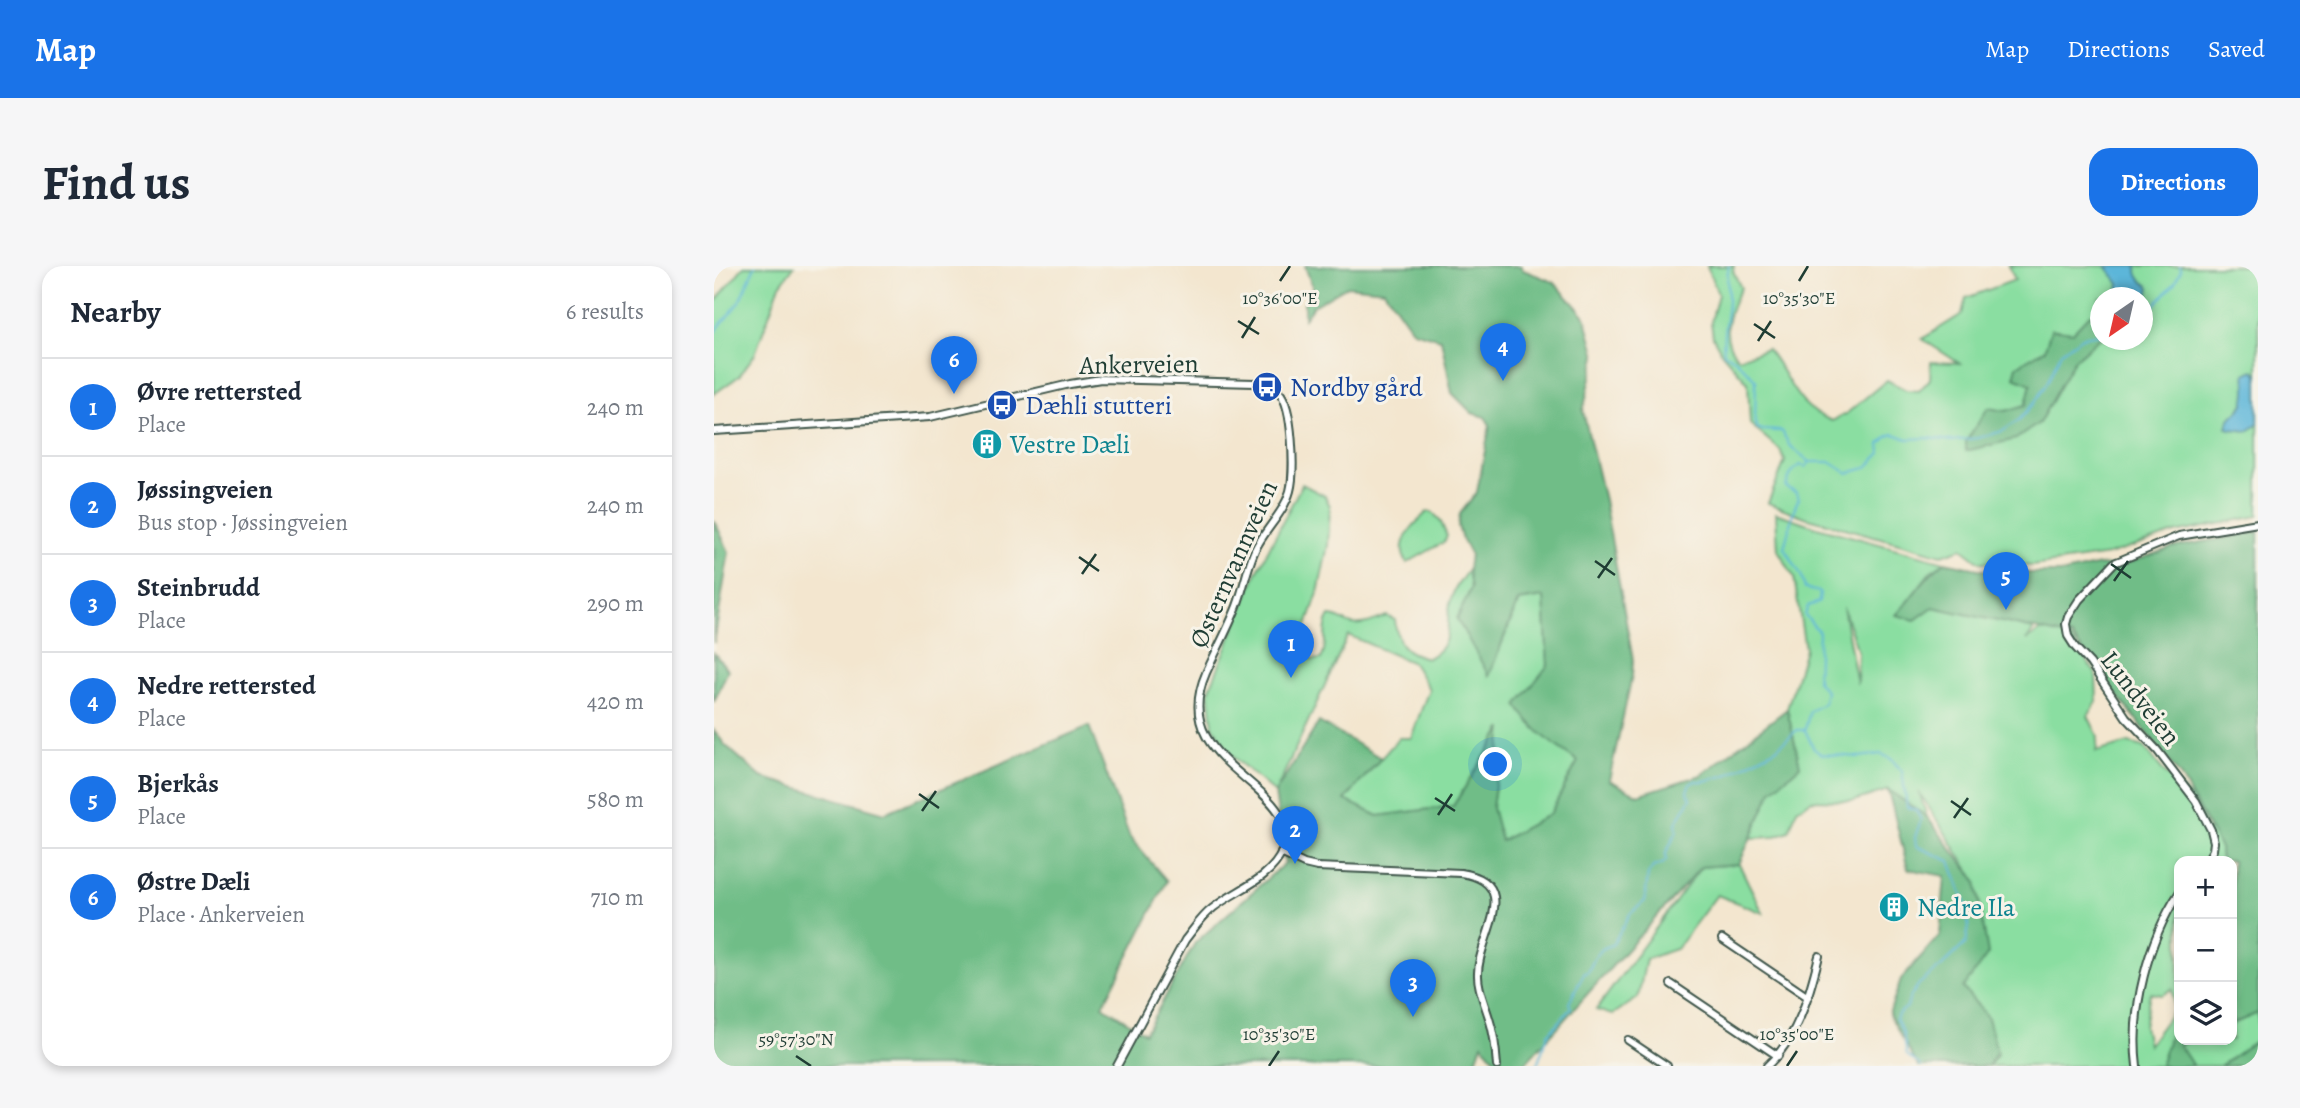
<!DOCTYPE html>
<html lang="en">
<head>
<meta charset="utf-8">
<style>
  body { margin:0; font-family:Alegreya,serif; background:#f6f6f7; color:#1f2937 }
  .controls { position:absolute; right:21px; bottom:21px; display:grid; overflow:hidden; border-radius:14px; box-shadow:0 4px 10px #0003 }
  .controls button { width:63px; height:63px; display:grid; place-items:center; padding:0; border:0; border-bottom:2px solid #e0e1e3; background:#fff; color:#1f2937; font:35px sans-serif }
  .compass { position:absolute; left:1376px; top:21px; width:63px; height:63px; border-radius:50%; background:#fff; box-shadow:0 4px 10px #0003; rotate:214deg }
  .you { position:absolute; left:782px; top:499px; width:24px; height:24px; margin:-18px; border:5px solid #fff; border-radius:50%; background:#1a73e8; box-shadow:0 0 0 10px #1a73e833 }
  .badge { display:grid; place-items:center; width:46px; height:46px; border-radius:50%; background:#1a73e8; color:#fff; font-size:23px; font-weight:700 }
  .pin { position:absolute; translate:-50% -58px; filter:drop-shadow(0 2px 4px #0008) }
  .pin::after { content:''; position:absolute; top:37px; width:24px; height:21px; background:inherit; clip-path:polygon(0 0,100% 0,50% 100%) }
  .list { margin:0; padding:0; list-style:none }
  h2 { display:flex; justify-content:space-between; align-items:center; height:91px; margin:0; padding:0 28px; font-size:30px }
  h2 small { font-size:23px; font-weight:400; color:#747a83 }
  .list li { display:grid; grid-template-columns:46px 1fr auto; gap:21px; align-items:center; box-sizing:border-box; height:98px; padding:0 28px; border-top:2px solid #e0e1e3 }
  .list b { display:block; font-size:26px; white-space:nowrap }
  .list p { margin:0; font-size:23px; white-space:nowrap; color:#747a83 }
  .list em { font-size:23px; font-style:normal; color:#747a83 }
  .icon { flex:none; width:38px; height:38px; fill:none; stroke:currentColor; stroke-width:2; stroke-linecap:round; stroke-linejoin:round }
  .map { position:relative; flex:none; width:1544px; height:800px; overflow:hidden; border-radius:21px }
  header { display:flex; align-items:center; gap:42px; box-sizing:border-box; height:98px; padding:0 35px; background:#1a73e8; color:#fff }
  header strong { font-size:33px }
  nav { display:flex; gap:38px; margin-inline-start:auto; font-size:24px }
  .intro { display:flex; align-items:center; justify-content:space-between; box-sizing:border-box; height:168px; padding:0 42px }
  h1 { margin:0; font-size:49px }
  .button { padding:18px 32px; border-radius:21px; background:#1a73e8; color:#fff; font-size:24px; font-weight:700 }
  main { display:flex; gap:42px; padding:0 42px }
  aside { flex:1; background:#fff; border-radius:21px; box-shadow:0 4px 10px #0003 }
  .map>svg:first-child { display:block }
  .green { fill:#8adea1; stroke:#548e6a; stroke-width:2; fill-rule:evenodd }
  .forest { fill:#6fbd87; stroke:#477d5e; stroke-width:2 }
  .water { fill:#5cb6d9; stroke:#3e7a86; stroke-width:2 }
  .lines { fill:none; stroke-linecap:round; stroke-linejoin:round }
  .stream { stroke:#5cb6d9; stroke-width:2 }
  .street-casing { stroke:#3f564b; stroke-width:10 }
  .street { stroke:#fff; stroke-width:6 }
  .ticks { fill:none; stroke:#1f3d34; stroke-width:2.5 }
  .labels { text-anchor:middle; stroke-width:6; stroke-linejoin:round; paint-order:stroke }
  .street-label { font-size:26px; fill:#1f3d34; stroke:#f7f3e8 }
  .transit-label { font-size:26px; fill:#164399; stroke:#f7f3e8; text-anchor:start }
  .culture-label { font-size:26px; fill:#0d838f; stroke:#f7f3e8; text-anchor:start }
  .ticks-label { font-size:18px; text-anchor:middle; fill:#1f3d34; stroke:#f7f3e8; stroke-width:6; stroke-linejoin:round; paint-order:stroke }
</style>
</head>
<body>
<header>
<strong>Map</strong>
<nav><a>Map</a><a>Directions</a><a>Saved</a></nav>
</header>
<div class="intro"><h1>Find us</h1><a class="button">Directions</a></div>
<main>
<aside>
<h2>Nearby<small>6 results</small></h2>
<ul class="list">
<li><span class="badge">1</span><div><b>Øvre rettersted</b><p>Place</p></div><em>240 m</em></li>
<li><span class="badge">2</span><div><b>Jøssingveien</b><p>Bus stop · Jøssingveien</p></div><em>240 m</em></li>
<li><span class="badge">3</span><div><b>Steinbrudd</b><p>Place</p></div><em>290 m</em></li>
<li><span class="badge">4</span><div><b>Nedre rettersted</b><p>Place</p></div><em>420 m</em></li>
<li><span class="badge">5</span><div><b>Bjerkås</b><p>Place</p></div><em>580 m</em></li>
<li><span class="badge">6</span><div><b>Østre Dæli</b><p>Place · Ankerveien</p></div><em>710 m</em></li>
</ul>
</aside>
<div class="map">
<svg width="1544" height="800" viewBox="0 0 1544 800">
  <rect width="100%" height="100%" fill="#f7f3e8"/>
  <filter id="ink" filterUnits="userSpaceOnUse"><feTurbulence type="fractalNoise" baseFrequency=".0143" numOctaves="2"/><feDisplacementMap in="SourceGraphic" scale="14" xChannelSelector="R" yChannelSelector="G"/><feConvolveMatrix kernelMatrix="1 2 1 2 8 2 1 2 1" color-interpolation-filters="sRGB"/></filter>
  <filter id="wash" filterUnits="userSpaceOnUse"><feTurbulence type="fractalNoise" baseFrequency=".00686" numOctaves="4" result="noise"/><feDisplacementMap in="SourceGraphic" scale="28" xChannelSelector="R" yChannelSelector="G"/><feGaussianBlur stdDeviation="1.57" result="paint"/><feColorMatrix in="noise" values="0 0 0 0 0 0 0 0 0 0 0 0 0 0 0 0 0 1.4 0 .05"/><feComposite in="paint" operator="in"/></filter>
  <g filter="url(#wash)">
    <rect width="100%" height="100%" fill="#f3e6cf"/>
    <!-- green -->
    <path class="green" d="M30,0h50l-14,19 -25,69 -16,22 -25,18v-91z
      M993,0h27l-1,5 8,17c-12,21 -24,51 -2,70l28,-9c25,30 25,56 65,72l14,-7 41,-34 19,10 13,1 11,-12 1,-17 28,1 -37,-24 40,-25 4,-16 49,-18 -6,-14h249v250l-83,17 -67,22 -76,11 -52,-4 -18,-14 -20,7 -137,-38 -37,-14 17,-42 -5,-11 -30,-26 -2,-41 -27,-31 -8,-15 -2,-15 7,-28zM1403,29v2l25,1v42l-42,-2 -26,22 -35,63 -51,-15 18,3 20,-6 5,-21 14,-35 28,-17 17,-18 8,1 2,-17z
      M588,218l23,12 5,10 -2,39 -10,48 -14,41v17l8,9 9,-1c8,-13 0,-30 9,-43 9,0 13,6 22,8 12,2 24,-4 35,-8l8,4c2,23 8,33 33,38 28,-14 16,-36 23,-59 3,-11 11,-20 17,-29l3,18 -14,31 32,56 30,-74 25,-4 4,68v75l30,21 -28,53 -49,27 -9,-33 10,-79 -49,77 -74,10 -35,-16 55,-62h12l18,-49 -16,-26 -65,-28 -73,158 -44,-38 -18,-29 -4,-35 48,-119z
      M713,246h5l8,8 7,16 -3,6 -37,21c-13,-20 6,-38 20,-51z
      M1062,247l41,14 128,35 -14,9 -34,44 18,5 18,-13 101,22 -7,11 30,-20 39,54 1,28 -9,14 10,20 -2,16 33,-9 15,4 21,26 27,26 15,32 4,-1 9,18 1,13h-42v147l-19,58h-171l8,-11 -9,-37 -25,-30 13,-107 -57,-89 8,25 -39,-27 -34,11 -42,-1 -15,9 -8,22 -16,6 -22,1 21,-48 28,-24 -13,-57 18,-60 -11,-72 -16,-27zM1129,341l15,45 -1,32zM1458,723l2,21 -26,35 -4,-19 6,-33 12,2z
      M1025,598l24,49 -46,-18 -41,54 -30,10 -8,39 -26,17 -16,-5 105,-143z
      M1544,747v26l-38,27h-27l-14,-21 13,-5h40v-16z"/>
    <!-- forest -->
    <path class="forest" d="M591,0h216l2,4 31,12 31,34 11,40 -13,55 21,89 29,160 -1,16 -23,104 29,15 63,-20 86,-66 13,57 -28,24 -33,74 -38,3 -178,199h-23l-18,-22 -8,22h-760v-336l11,15 36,32 124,36 204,-87 41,112 37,43 -64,125 42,27 50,-90 90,-80 -10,-70 44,-71 62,36 -36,42 33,16 75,-10 50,-78 -11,80 9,33 49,-27 28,-53c-25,-17 -45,-30 -61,-56l31,-40 -4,-68 -26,4 -29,75 -32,-57 14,-31 -3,-18 2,-16 -9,-17 -3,-11 2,-12 17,-22 13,-67 -5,-8 -13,-4 -20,-20 -11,-54 -28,-8 -29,-41 -37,-4 -34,20 -9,12v-16l11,-8z
      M1386,43v29l-26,22 -35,63 -23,16 -50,12v-10l22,-33 18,3 20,-6 5,-21 -17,-7 3,-11 28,-17 6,-20 22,3 17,-18 8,1z
      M0,254l15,32 -15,91z
      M1544,266v481l-26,11v-163h-11l-1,-13 -39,-71 -109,-140 -139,-30 -18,13 -19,-5c17,-18 29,-40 49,-53l38,8 37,3h45l34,-8 18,2 57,-20z
      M0,387l14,17 -14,32z
      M1174,524l39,27 49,64 12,73 -25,34 25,30 9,34 -9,14h-70l-29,-52 12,-35 39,-44 5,-59 -37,-7z
      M1465,742v32h13l-13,5 14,21h-33z
      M1544,773v27h-38z"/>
    <!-- water -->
    <path class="water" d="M1392,0h32c-4,10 5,16 12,21l-2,11 -5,3 -1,-3 -25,-1 2,-13z
      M1540,104l4,4v50l-10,7 -18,-2 -3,-2c3,-11 6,-11 14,-19 7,-7 5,-26 4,-34z"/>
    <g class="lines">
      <!-- stream -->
      <path class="stream" d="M1015,0c-3,11 -1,18 -1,29 1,20 -7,35 -4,58l12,7 20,20 -1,41 2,7 6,2 19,1 7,14 21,17h20l18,11 18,-5 15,-15 -1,-9 7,-7 7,-3 14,5 21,-1 23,3 26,-3 25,-7 17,-12 14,-16 13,-20 14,-31 21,-15 18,-3
        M1428,53l32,-35 7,-14 -1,-4
        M0,67l25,-31 16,-36
        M1091,463l5,-18 14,-8 2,-12 -9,-10 2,-49 -14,-17 3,-9 11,-4 1,-10 -15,-3 -4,-14 -17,-28c5,-13 8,-40 15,-48l-2,-6 -11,-6c3,-10 5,-16 14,-22l6,2 3,-4
        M1091,464l9,19 7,5 38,3 22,-3 10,5 11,12 5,36 9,3 5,10 -6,17 1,9 34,15 17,46 -1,12 3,7 -3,17 -25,24 -22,17 -9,13 -3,10 -9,7 -2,5 7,13 4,23 14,11
        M823,800l11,-32 23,-26 -2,-5 15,-30 4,-1 8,-17 6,-6 11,-5 17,-30 15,-13 3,-27 5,-7 9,-3 4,-3v-8l11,-22 -1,-8 15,-25 -4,-6 2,-7 6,-4c11,2 19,-4 30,-5l51,-27 21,-19h7"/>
    </g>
  </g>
  <g filter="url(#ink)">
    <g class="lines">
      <!-- street casing -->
      <g class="street-casing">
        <path id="street" d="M0,165l216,-14 140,-33 31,-5 154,4c9,1 18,2 24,9 14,14 16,80 11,99 -6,22 -25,38 -35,59 -8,18 -11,37 -18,56 -9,23 -21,45 -31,67 -42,97 104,110 76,179 -12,28 -47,38 -69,56 -12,9 -19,21 -28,32l-68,126
          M567,587l23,11 13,3 144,6c65,10 15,66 17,103 0,14 7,28 11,42 5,15 7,32 8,48
          M1493,595l6,-11 1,-8 -3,-12 -15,-29 -39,-51 -31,-33 -36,-54 -15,-16 -7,-11 -2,-12 2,-7 11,-17 35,-37 65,-27 79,-13
          M1008,673l86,58
          M957,718l107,72
          M914,774l39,26
          M1053,800c31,-29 42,-70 52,-110
          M1423,800c-7,-56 11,-126 42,-173"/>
      </g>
      <!-- street -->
      <use href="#street" class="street"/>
    </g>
  </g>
  <!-- ticks -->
  <path class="ticks" d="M566,15l10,-15M1085,15l9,-15M524,55l21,13M1040,58l21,14M528,72l13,-21M1044,75l13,-20M365,291l20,14M881,295l20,14M1397,298l20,14M368,308l14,-20M884,312l14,-20M1400,315l14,-20M205,528l20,14M721,532l20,13M1237,535l20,14M208,545l14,-20M724,549l14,-21M1240,552l14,-20M82,790l15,10M555,800l10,-15M1073,800l10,-15"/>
  <!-- icons -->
  <defs>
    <g id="bus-disc" transform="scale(1.575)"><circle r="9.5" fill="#1a4fb4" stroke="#f7f3e8"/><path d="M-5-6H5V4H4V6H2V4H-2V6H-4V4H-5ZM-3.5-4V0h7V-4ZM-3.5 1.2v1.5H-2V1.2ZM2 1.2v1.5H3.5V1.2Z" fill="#fff"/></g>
    <g id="building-disc" transform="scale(1.575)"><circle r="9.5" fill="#0f9aa8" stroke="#f7f3e8"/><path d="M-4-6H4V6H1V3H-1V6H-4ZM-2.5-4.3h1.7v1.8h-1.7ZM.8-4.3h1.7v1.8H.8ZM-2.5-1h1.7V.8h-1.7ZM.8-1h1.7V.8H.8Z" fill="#fff"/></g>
  </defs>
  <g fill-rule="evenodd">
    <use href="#bus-disc" x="553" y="121"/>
    <use href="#bus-disc" x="288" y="139"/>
    <use href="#building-disc" x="273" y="178"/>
    <use href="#building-disc" x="1180" y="641"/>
  </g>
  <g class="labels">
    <!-- street labels -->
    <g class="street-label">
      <text transform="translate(425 98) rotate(-1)" y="9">Ankerveien</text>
      <text transform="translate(519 298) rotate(-66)" y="9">Østernvannveien</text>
      <text transform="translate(1427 432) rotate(52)" y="9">Lundveien</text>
    </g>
    <!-- transit labels -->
    <g class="transit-label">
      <text x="576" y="130">Nordby gård</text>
      <text x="311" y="148">Dæhli stutteri</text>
    </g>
    <!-- culture labels -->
    <g class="culture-label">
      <text x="296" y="187">Vestre Dæli</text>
      <text x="1203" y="650">Nedre Ila</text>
    </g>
  </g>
  <g class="ticks-label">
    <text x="566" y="38">10°36'00"E</text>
    <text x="1085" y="38">10°35'30"E</text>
    <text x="565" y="774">10°35'30"E</text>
    <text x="1083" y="774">10°35'00"E</text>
    <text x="82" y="779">59°57'30"N</text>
  </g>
</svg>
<div class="controls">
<button>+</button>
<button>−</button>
<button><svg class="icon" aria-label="layers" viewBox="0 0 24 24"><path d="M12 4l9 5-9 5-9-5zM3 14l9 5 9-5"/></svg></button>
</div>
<svg class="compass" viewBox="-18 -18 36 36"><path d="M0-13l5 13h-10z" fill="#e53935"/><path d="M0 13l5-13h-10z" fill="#747a83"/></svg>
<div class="you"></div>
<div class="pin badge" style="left:577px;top:412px">1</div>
<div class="pin badge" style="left:581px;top:598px">2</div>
<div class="pin badge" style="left:699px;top:751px">3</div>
<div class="pin badge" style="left:789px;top:115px">4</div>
<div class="pin badge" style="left:1292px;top:344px">5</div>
<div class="pin badge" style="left:240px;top:128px">6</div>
</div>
</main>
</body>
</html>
